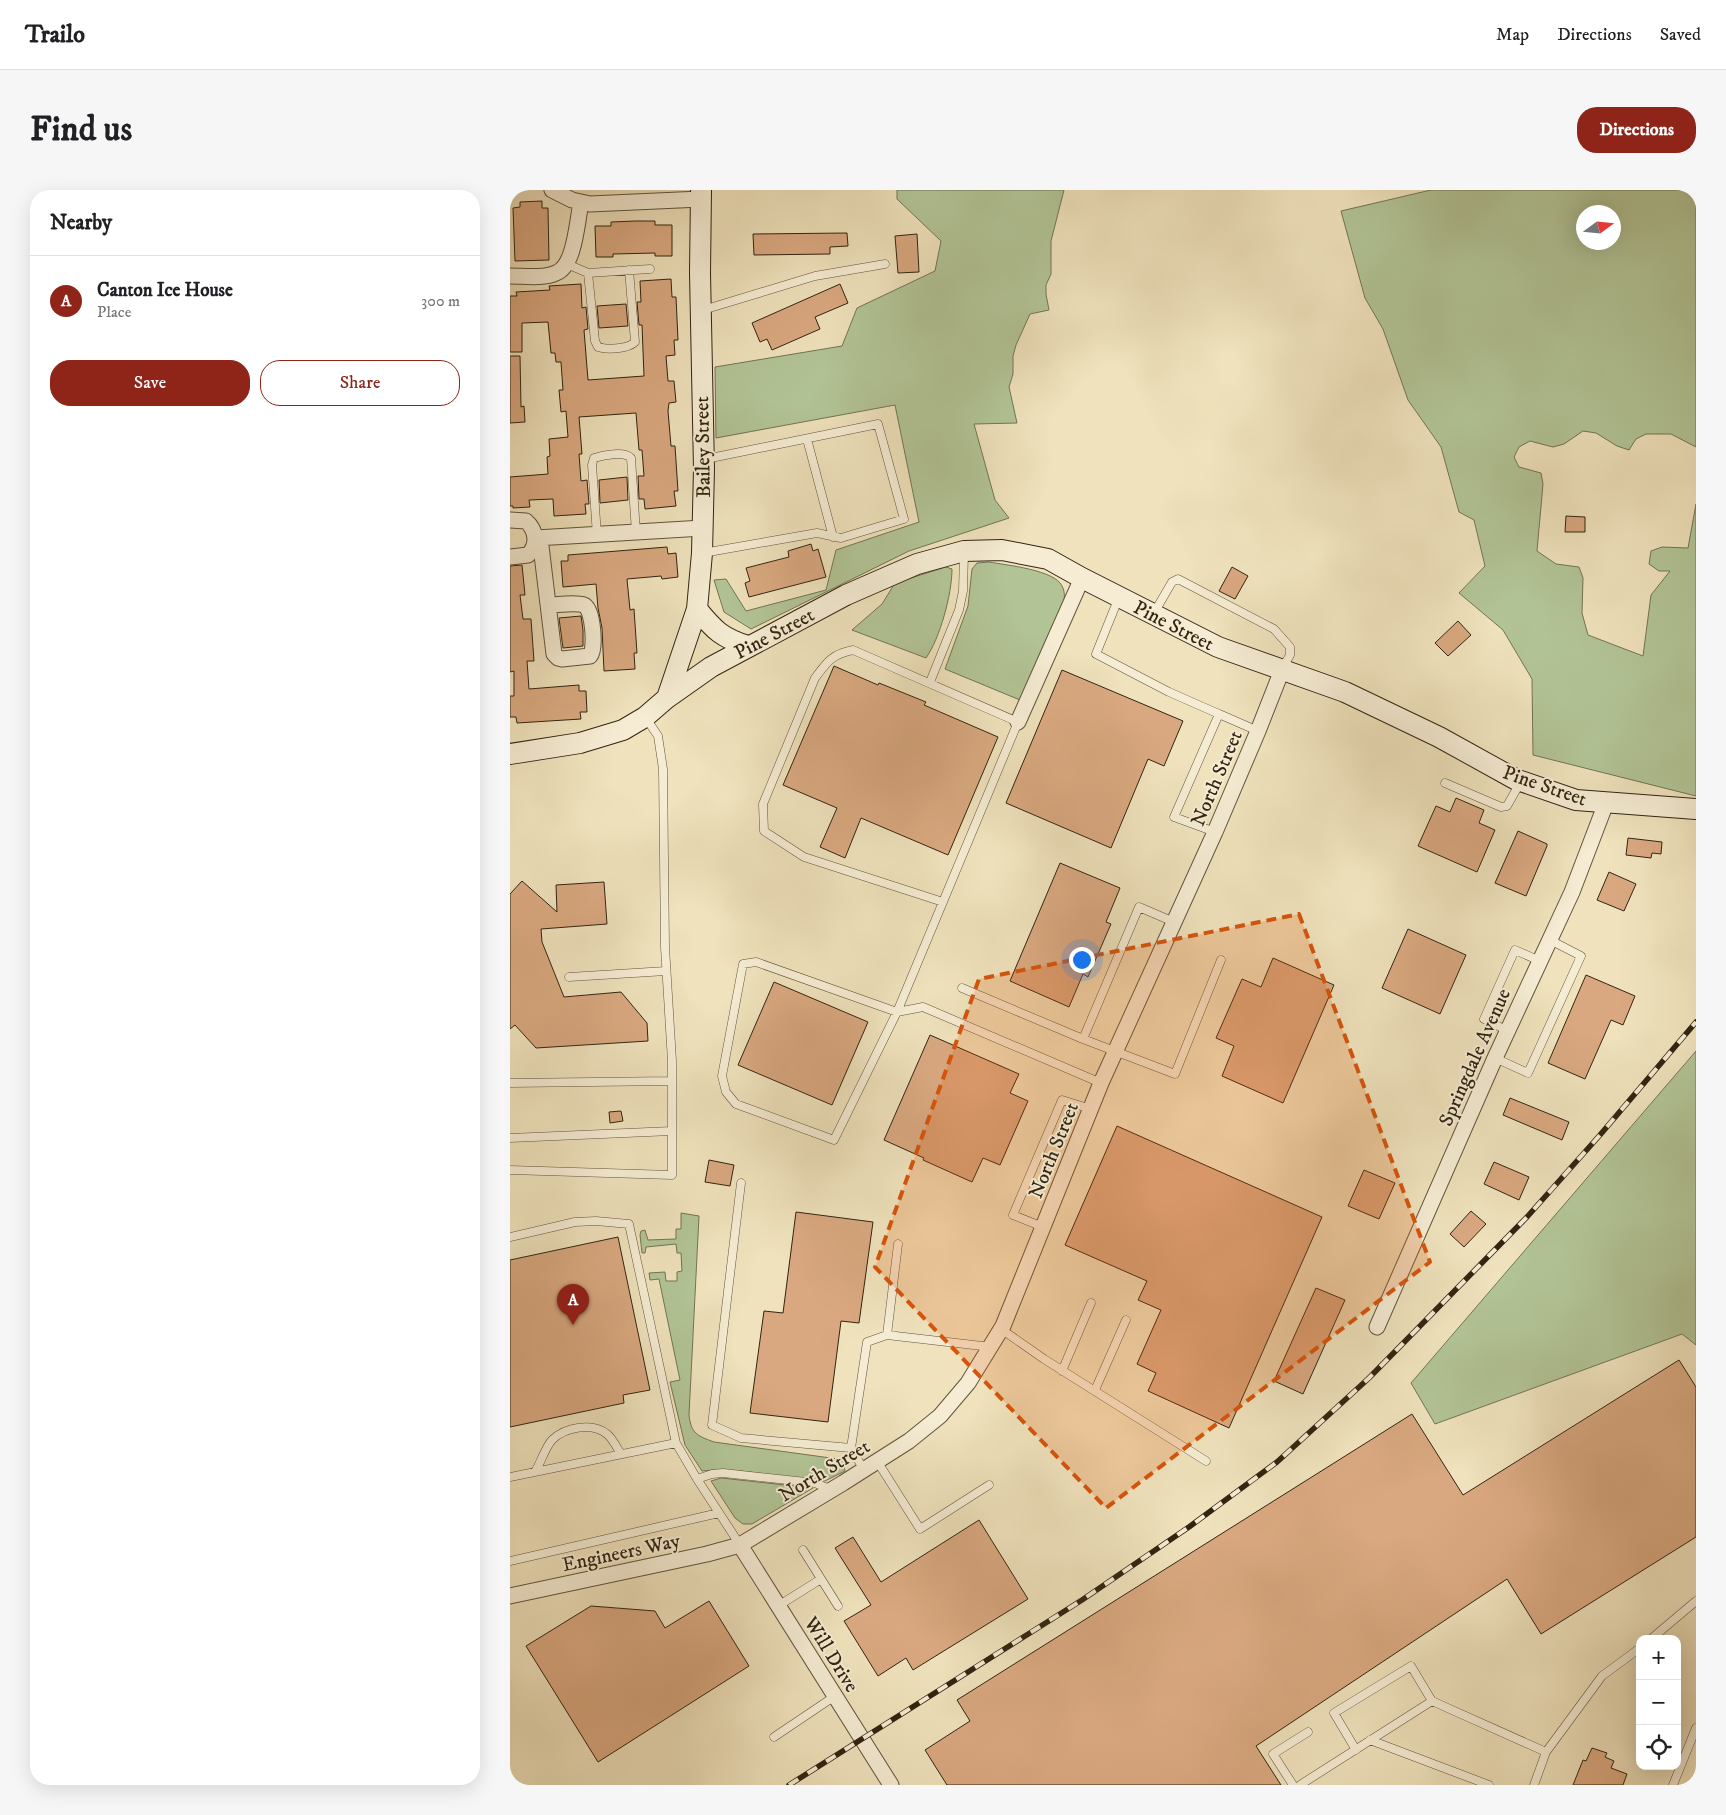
<!DOCTYPE html>
<html lang="en">
<head>
<meta charset="utf-8">
<style>
  body { margin:0; font-family:"IM FELL DW Pica",serif; background:#f6f6f6; color:#202124 }
  .controls { position:absolute; right:15px; bottom:15px; display:grid; overflow:hidden; border-radius:10px; box-shadow:0 5px 20px #0002 }
  .controls button { width:45px; height:45px; display:grid; place-items:center; padding:0; border:0; border-bottom:1px solid #e0e0e0; background:#fff; color:#202124; font:25px sans-serif }
  .compass { position:absolute; left:1066px; top:15px; width:45px; height:45px; border-radius:50%; background:#fff; box-shadow:0 5px 20px #0002; rotate:75deg }
  .you { position:absolute; left:571px; top:769px; width:18px; height:18px; margin:-12px; border:4px solid #fff; border-radius:50%; background:#1a73e8; box-shadow:0 0 0 8px #1a73e833 }
  .badge { display:grid; place-items:center; width:32px; height:32px; border-radius:50%; background:#8f2418; color:#fff; font-size:16px; font-weight:700 }
  .pin { position:absolute; translate:-50% -41px; filter:drop-shadow(0 1px 2px #0008) }
  .pin::after { content:''; position:absolute; top:26px; width:18px; height:15px; background:inherit; clip-path:polygon(0 0,100% 0,50% 100%) }
  .list { margin:0; padding:0; list-style:none }
  h2 { display:flex; justify-content:space-between; align-items:center; height:65px; margin:0; padding:0 20px; font-size:21px }
  h2 small { font-size:16px; font-weight:400; color:#757577 }
  .list li { display:grid; grid-template-columns:32px 1fr auto; gap:15px; align-items:center; box-sizing:border-box; height:90px; padding:0 20px; border-top:1px solid #e0e0e0 }
  .list b { display:block; font-size:19px; white-space:nowrap }
  .list p { margin:0; font-size:16px; white-space:nowrap; color:#757577 }
  .list em { font-size:16px; font-style:normal; color:#757577 }
  .actions { display:flex; gap:10px; padding:15px 20px }
  .actions a { flex:1; padding:11px 0; border:1px solid #8f2418; border-radius:20px; text-align:center; font-size:18px; color:#8f2418 }
  .actions .main { background:#8f2418; color:#fff }
  .icon { flex:none; width:28px; height:28px; fill:none; stroke:currentColor; stroke-width:2; stroke-linecap:round; stroke-linejoin:round }
  .map { position:relative; flex:none; width:1186px; height:1595px; overflow:hidden; border-radius:20px }
  header { display:flex; align-items:center; gap:30px; box-sizing:border-box; height:70px; padding:0 25px; background:#fff; border-bottom:1px solid #e0e0e0 }
  header strong { font-size:24px }
  nav { display:flex; gap:28px; margin-inline-start:auto; font-size:18px }
  .intro { display:flex; align-items:center; justify-content:space-between; box-sizing:border-box; height:120px; padding:0 30px }
  h1 { margin:0; font-size:35px }
  .button { padding:12px 22px; border-radius:20px; background:#8f2418; color:#fff; font-size:18px; font-weight:700 }
  main { display:flex; gap:30px; padding:0 30px }
  aside { flex:1; background:#fff; border-radius:20px; box-shadow:0 5px 20px #0002 }
  .map>svg:first-child { display:block }
  .green { fill:#b2c496; stroke:#727454; fill-rule:evenodd }
  .building { fill:#d9a880; stroke:#322411 }
  .lines { fill:none; stroke-linecap:round; stroke-linejoin:round }
  .lane-casing { stroke:#61543c; stroke-width:9 }
  .street-casing { stroke:#61543c; stroke-width:17 }
  .secondary-casing { stroke:#322411; stroke-width:22 }
  .lane { stroke:#f5ecd3; stroke-width:8 }
  .street { stroke:#f5ecd3; stroke-width:15 }
  .secondary { stroke:#f5ecd3; stroke-width:20 }
  .rail-casing { stroke:#322411; stroke-width:5.5 }
  .rail { stroke:#f5ecd3; stroke-width:4; stroke-dasharray:11; stroke-linecap:butt }
  .marked { fill:#d6540c; fill-opacity:0.2; stroke:#d6540c; stroke-width:4; stroke-dasharray:10 6; stroke-linejoin:round }
  .labels { text-anchor:middle; stroke-width:4; stroke-linejoin:round; paint-order:stroke }
  .street-label { font-size:20px; fill:#322411; stroke:#f5ecd3 }
</style>
</head>
<body>
<header>
<strong>Trailo</strong>
<nav><a>Map</a><a>Directions</a><a>Saved</a></nav>
</header>
<div class="intro"><h1>Find us</h1><a class="button">Directions</a></div>
<main>
<aside>
<h2>Nearby<small></small></h2>
<ul class="list">
<li><span class="badge">A</span><div><b>Canton Ice House</b><p>Place</p></div><em>300 m</em></li>
</ul>
<div class="actions"><a class="main">Save</a><a>Share</a></div>
</aside>
<div class="map">
<svg width="1186" height="1595" viewBox="0 0 1186 1595">
  <rect width="100%" height="100%" fill="#efe2bc"/>
  <filter id="stains"><feTurbulence type="fractalNoise" baseFrequency=".004" numOctaves="4"/><feColorMatrix values="0 0 0 0 .2 0 0 0 0 .09 0 0 0 0 .02 0 0 0 .5 -.17"/></filter>
  <radialGradient id="worn" r=".72"><stop offset=".6" stop-color="#630" stop-opacity="0"/><stop offset="1" stop-color="#630" stop-opacity=".3"/></radialGradient>
  <!-- green -->
  <path class="green" d="M387,0h167l-13,51v33l-5,11v9l3,16 -19,4 -14,31 -3,11v18l-4,13 8,36 -43,1 21,76 14,18 -100,33 -158,78 -27,-17 -10,-32 12,-1 20,32 80,-21 10,-40 83,-28 -24,-117 -179,33 -1,-71 127,-21 15,-38 78,-37 6,-30 -44,-42z
    M921,0h265v257l-25,-13h-25l-10,5 -7,11 -12,-4 -21,-13 -13,-2 -19,13 -11,3 -23,-6 -11,6 -5,10 5,10 22,6 2,11 -6,67 19,13 23,3 4,11 -1,35 6,22 55,21 8,-61 19,-24h-11l-10,-7 2,-13 11,-4 26,1 8,-44v292l-163,-41 -1,-76 -29,-49 -44,-37 26,-27 -11,-46 -15,-8 -18,-65 -33,-47 -25,-71 -18,-31 -24,-87zM1074,22h30v30h-30z
    M479,372c17,3 66,8 73,24 4,7 2,15 1,23l-43,91 -75,-31 23,-63 4,-37 5,-6z
    M436,377l6,2c0,25 -12,69 -26,89l-74,-28 30,-26 13,-21z
    M1186,861v294l-14,-11 -247,90 -24,-41z
    M171,1023l18,3 -10,199c2,19 9,21 25,27l124,17 5,2 2,10 -20,10 -86,-10 -25,-1 -12,1 -17,-26 -15,-63 10,-2 -21,-101 -9,1 -1,-7 16,-1 1,9h11v-9l5,-1 -1,-18h-4l-1,-9 -30,3 -1,6h-3l-2,-18 1,-4 4,-1 3,10 28,-1v-10h5z
    M211,1288l92,10 -61,36h-9l-8,-6 -24,-37z"/>
  <!-- building -->
  <path class="building" d="M32,11v7h6l1,52 -34,1 -2,-53 7,-1v-5z
    M125,31h20v4h17v31h-17v-3l-42,1v3h-17l-1,-31h16v-4z
    M337,43l1,13 -18,1v7l-76,1 -1,-21z
    M407,44l2,38 -21,1 -3,-37z
    M161,89l1,18h4l2,43h-4l1,15 -9,1 2,25h6l2,21 -7,1 -1,8 3,35h4l3,45h-4l2,15 -31,3 -1,-10h-5l-1,-23h6l-2,-26h-3l-3,-37 -57,4 3,37h-3l2,27 6,-1 2,24h-4l1,10 -32,2 -1,-17 -24,1 1,7 -17,1v-2h-3v-29l38,-3 -1,-17 3,-1 -1,-17 19,-2 -2,-26 -5,1 -2,-22h4l-2,-28h-5l-1,-9h-4l-3,-31 -26,1v29h-12v-56h7l-1,-4 34,-2 -1,-4 32,-2 1,24 4,-1 2,22 -4,1 4,50 56,-4 -2,-51h-3l-2,-23h4l-1,-21z
    M330,94l8,19 -33,14 5,12 -48,21 -5,-11 -7,3 -8,-19z
    M116,114l2,22 -29,2 -2,-22z
    M0,166h10l1,51 3,-1 1,16 -15,1z
    M117,287l1,23 -28,3 -1,-23z
    M1056,326l19,1v15h-20z
    M301,354l2,7 5,-2 8,28 -77,20 -4,-14 5,-2 -4,-13 43,-11 -1,-6z
    M157,357l1,7 8,-1 2,24 -16,2 -1,-3 -34,3 3,31 4,-1 3,44h-3l1,16 -31,2 -2,-43 -4,-20 -2,-24 -33,3 -2,-26h7v-6z
    M12,375l3,30h-5l3,24h8l3,42h-7l2,28 50,-4v6h7l1,21h-7l1,7 -64,4 -1,-6h-6v-21h4v-25l-4,1v-106z
    M722,377l16,9 -13,23 -16,-8z
    M71,426l2,14v16l-20,2 -4,-30z
    M948,431l13,14 -23,21 -13,-13z
    M324,476l44,19 1,-2 47,19 -2,3 74,32 -50,118 -87,-37 -16,40 -25,-11 17,-39 -54,-23z
    M552,480l121,51 -19,45 -16,-7 -37,89 -105,-45z
    M946,608l28,12 -5,13 16,7 -18,42 -59,-26 18,-40 14,6z
    M1008,641l29,13v2l-21,50 -31,-13z
    M1118,648l34,4 -1,12 -9,-1 -1,5 -25,-3z
    M550,673l60,25 -14,34 5,2 -23,53 -5,-3 -14,33 -59,-26z
    M1099,682l27,12 -12,27 -27,-11z
    M12,691l35,31 -1,-27 48,-3 3,42 -66,5 1,13 22,55 57,-5 26,31 1,18 -112,7 -21,-23 -5,4v-135z
    M898,739l58,26 -26,59 -58,-26z
    M763,768l61,27 -51,118 -61,-27 12,-30 -18,-8 26,-59 19,8z
    M1076,785l49,21 -12,29 -12,-5 -26,59 -37,-16z
    M264,792l94,40 -36,83 -94,-40z
    M420,845l89,39 -9,19 18,8 -28,64 -17,-7 -11,24 -49,-22 1,-2 -40,-18z
    M1000,908l59,24 -7,18 -59,-25z
    M111,921l2,10 -13,2 -1,-11z
    M607,936l205,91 -93,211 -81,-37 8,-18 -19,-9 24,-54 -23,-10 9,-19 -82,-36z
    M199,970l25,5 -4,21 -25,-4z
    M984,972l35,15 -10,23 -35,-16z
    M854,980l31,13 -16,36 -31,-13z
    M961,1021l15,13 -22,23 -14,-13z
    M286,1022l77,10 -14,101 -18,-2 -13,101 -78,-9 14,-102 19,2z
    M108,1047l32,153 -27,5 1,8 -114,24v-167z
    M806,1098l29,12 -42,94 -29,-13z
    M1169,1170l17,27v150l-155,97 -34,-55 -251,167 25,39h-334l-22,-35 45,-29 -13,-21 455,-286 51,81z
    M469,1330l49,79 -115,71 -7,-12 -28,18 -34,-55 27,-16 -36,-57 18,-11 28,45z
    M199,1411l40,65 -151,96 -72,-116 65,-40 64,5 10,17z
    M1082,1558l15,5 -2,4 9,4 -3,7 16,6 -4,11h-50l10,-25 3,1z"/>
  <g class="lines">
    <!-- lane casing -->
    <g class="lane-casing">
      <path id="lane" d="M57,74l21,9 62,-4
        M78,83l7,68 3,6c9,3 30,2 37,-5l-6,-72
        M193,120l112,-34 70,-12
        M297,249l26,98
        M87,345l-5,-70 2,-7c10,-3 30,-7 37,0l5,74
        M193,363l114,-20 24,5 63,-19 -26,-95 -172,35
        M609,407l-23,57 73,38 50,22
        M644,423l18,-31 6,-3 96,50 16,18v8l-8,14
        M420,492l29,-72 4,-19 1,-38
        M935,593l56,24 6,-1 13,-23
        M705,642l-41,-15 45,-103 39,17
        M433,712l-139,-45 -40,-26 -1,-27 52,-126c12,-16 17,-24 38,-28l165,72 -121,290 -141,-50 -13,2 -21,112 4,16 10,12 98,36 63,-128 26,-5 178,76
        M664,732l-35,-15 -56,132 92,35 46,-114
        M59,787l97,-6
        M452,798l121,51
        M998,841l-24,-12 31,-69 25,11
        M985,868l33,15 53,-117 -31,-16
        M0,893l162,-2
        M0,948l162,-7
        M0,980l162,5v-114l-7,-114 -2,-178 -5,-33 -12,-18
        M231,993l-29,242 29,13 110,10
        M533,1037l-30,-12 49,-115 29,9
        M0,1047l65,-15 21,-1 33,3 47,219 21,36 43,66
        M388,1054l-11,91 104,12
        M491,1139l43,30 162,102
        M552,1181l29,-68
        M585,1200l31,-70
        M367,1271l43,68 69,-44
        M354,1280l-13,-22 16,-106 20,-7
        M25,1282c5,-8 11,-26 17,-32 13,-13 41,-18 55,-6 6,5 10,14 14,20
        M0,1287l166,-34
        M187,1289l15,-5 11,-1 92,10 17,7
        M293,1360l35,56
        M0,1371l209,-48
        M268,1416l43,-27
        M1141,1449l45,-38
        M264,1547l61,-41
        M860,1550l119,45
        M846,1560l-22,-37 77,-47 21,35
        M1036,1562l56,-76 38,-28
        M783,1595l-20,-31 35,-22
        M790,1595l132,-84 114,51 -12,33
        M1163,1595l23,-57"/>
    </g>
    <!-- street casing -->
    <g class="street-casing">
      <path id="street" d="M42,0l20,10 18,4 111,-5
        M0,86c14,0 33,3 46,-3 19,-7 21,-52 25,-70
        M0,330l16,1c10,9 13,23 2,34l-18,2
        M26,348l167,-10
        M30,348l14,116 4,4 4,1 28,-3c6,-7 3,-48 -6,-51 -8,-3 -27,0 -36,0
        M508,532l64,-144
        M867,1137l118,-269 77,-166 34,-89
        M230,1355l151,240
        M0,1406l197,-42 33,-9 103,-62 66,-42 31,-25 28,-33 35,-57 98,-243 114,-251 43,-101 24,-61"/>
    </g>
    <!-- secondary casing -->
    <g class="secondary-casing">
      <path id="secondary" d="M187,419c17,21 25,29 51,37
        M157,508l30,-89 5,-56 2,-84 -4,-196 1,-83
        M0,564l70,-11 43,-13 22,-13 22,-19 44,-31 135,-72 71,-31 47,-13 38,-1 46,9 34,19 136,69 127,45 94,45 76,42 61,21 120,9"/>
    </g>
    <!-- lane -->
    <use href="#lane" class="lane"/>
    <!-- street -->
    <use href="#street" class="street"/>
    <!-- secondary -->
    <use href="#secondary" class="secondary"/>
    <!-- rail casing -->
    <g class="rail-casing">
      <path id="rail" d="M279,1595l293,-185 107,-73 88,-65 92,-84 158,-161 73,-82 96,-113"/>
    </g>
    <!-- rail -->
    <use href="#rail" class="rail"/>
  </g>
  <!-- marked area -->
  <path class="marked" d="M789,724l131,348 -324,246 -231,-241 104,-288z"/>
  <g class="labels">
    <!-- street labels -->
    <g class="street-label">
      <text transform="translate(192 257) rotate(-91)" y="7">Bailey Street</text>
      <text transform="translate(664 435) rotate(27)" y="7">Pine Street</text>
      <text transform="translate(264 443) rotate(-28)" y="7">Pine Street</text>
      <text transform="translate(706 588) rotate(-67)" y="7">North Street</text>
      <text transform="translate(1035 595) rotate(19)" y="7">Pine Street</text>
      <text transform="translate(964 867) rotate(-66)" y="7">Springdale Avenue</text>
      <text transform="translate(543 960) rotate(-68)" y="7">North Street</text>
      <text transform="translate(314 1280) rotate(-31)" y="7">North Street</text>
      <text transform="translate(111 1362) rotate(-12)" y="7">Engineers Way</text>
      <text transform="translate(322 1464) rotate(58)" y="7">Will Drive</text>
    </g>
  </g>
  <rect width="100%" height="100%" filter="url(#stains)"/>
  <rect width="100%" height="100%" fill="url(#worn)"/>
</svg>
<div class="controls">
<button>+</button>
<button>−</button>
<button><svg class="icon" aria-label="locate" viewBox="0 0 24 24"><circle cx="12" cy="12" r="6"/><path d="M12 2v4M12 18v4M2 12h4M18 12h4"/></svg></button>
</div>
<svg class="compass" viewBox="-18 -18 36 36"><path d="M0-13l5 13h-10z" fill="#e53935"/><path d="M0 13l5-13h-10z" fill="#757577"/></svg>
<div class="you"></div>
<div class="pin badge" style="left:63px;top:1135px">A</div>
</div>
</main>
</body>
</html>
